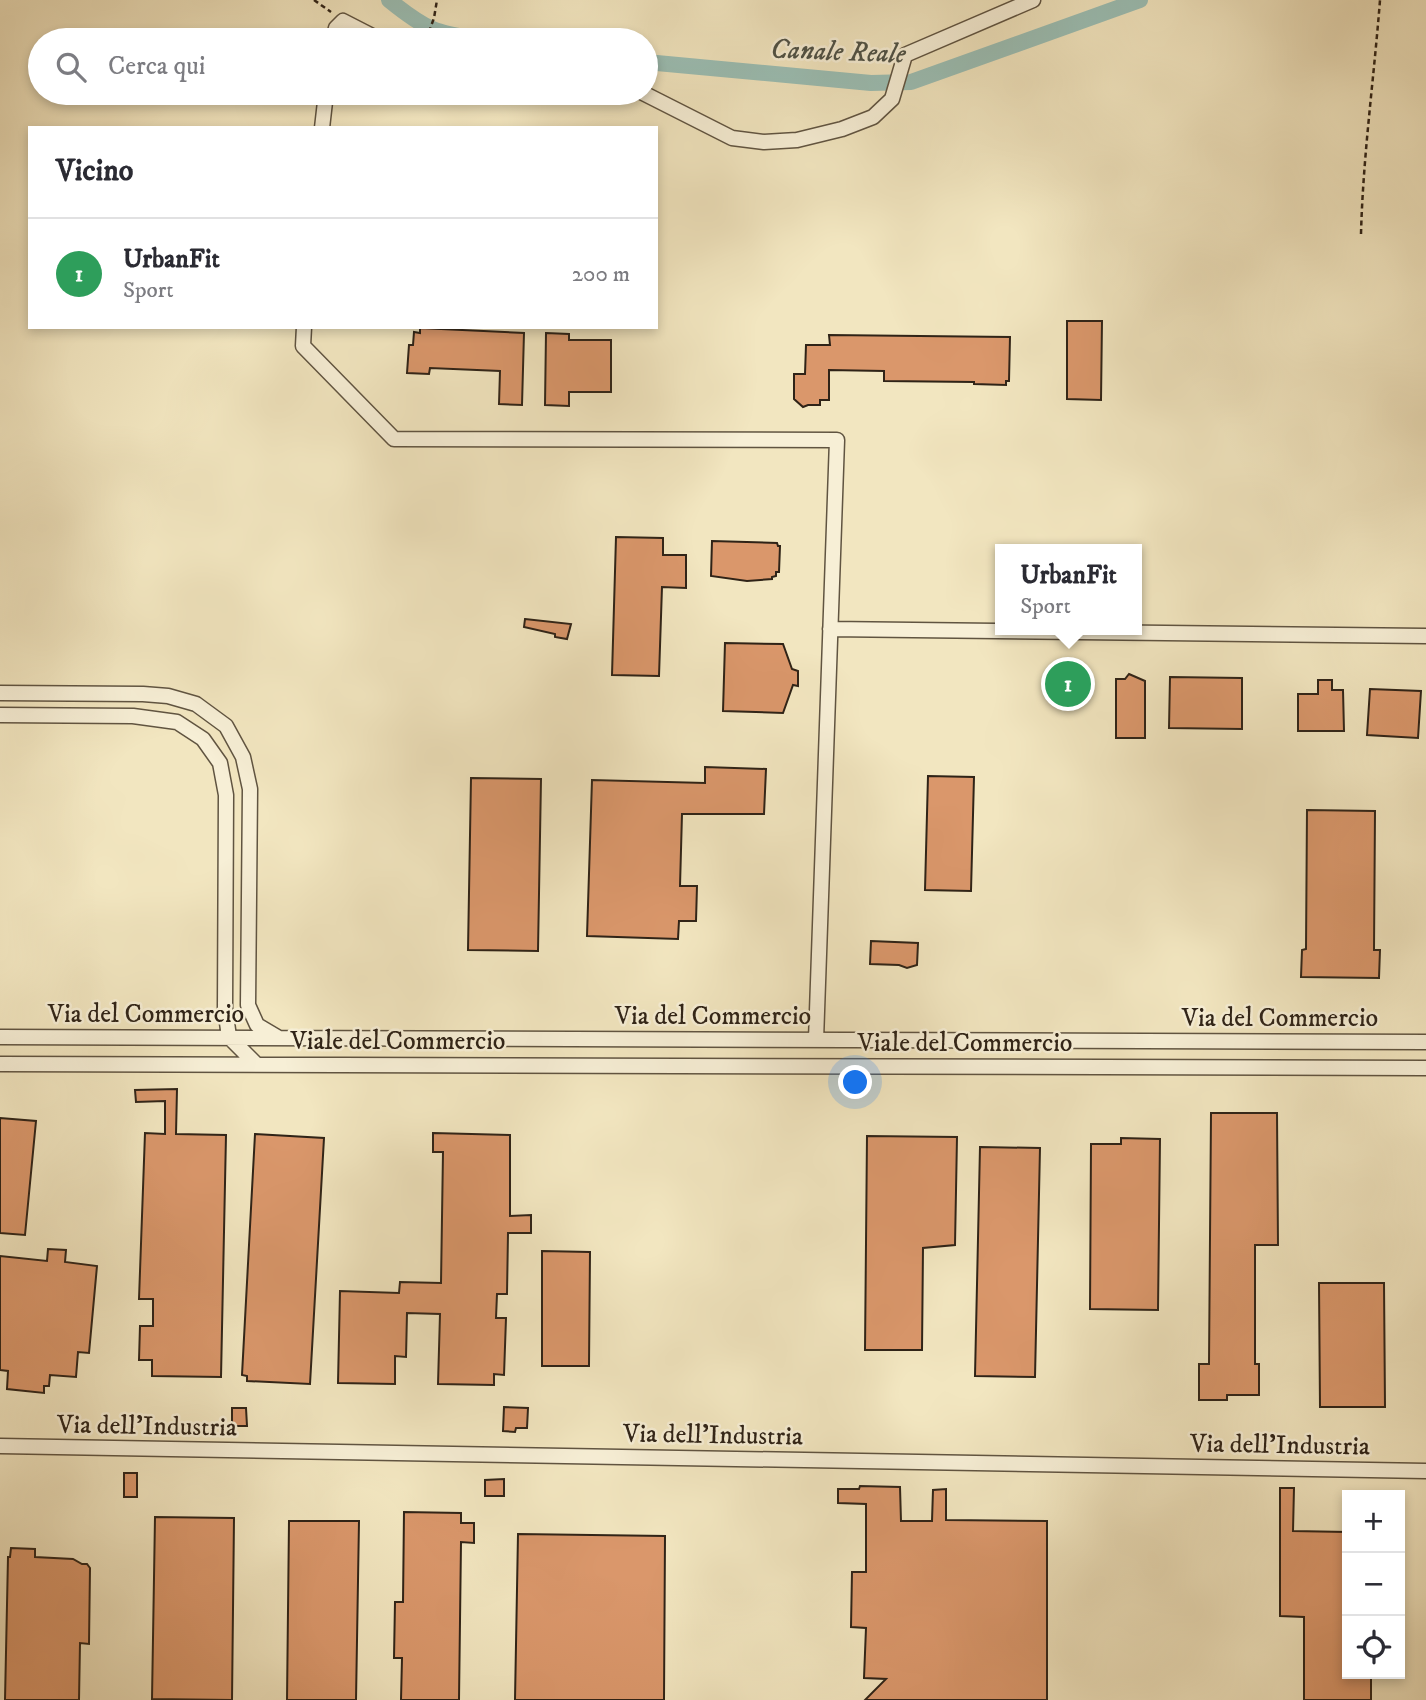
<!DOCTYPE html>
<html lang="it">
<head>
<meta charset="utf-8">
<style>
  body { margin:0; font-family:"IM FELL DW Pica",serif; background:#f2f2f3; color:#2b2b33 }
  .controls { position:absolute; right:21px; bottom:21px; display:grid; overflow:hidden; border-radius:0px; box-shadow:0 4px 10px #0003 }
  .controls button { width:63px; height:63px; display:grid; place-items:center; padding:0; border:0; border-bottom:2px solid #e1e1e2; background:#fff; color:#2b2b33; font:35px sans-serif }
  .you { position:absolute; left:856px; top:1083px; width:24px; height:24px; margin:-18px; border:5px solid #fff; border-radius:50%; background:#1a73e8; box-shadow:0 0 0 10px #1a73e833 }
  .badge { display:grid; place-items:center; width:46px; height:46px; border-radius:50%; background:#7c3aed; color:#fff; font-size:23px; font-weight:700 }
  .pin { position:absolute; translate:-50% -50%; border:4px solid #fff; box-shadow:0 2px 7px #0006 }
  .popup { position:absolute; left:995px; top:544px; width:147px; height:91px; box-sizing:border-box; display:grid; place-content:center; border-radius:0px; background:#fff; filter:drop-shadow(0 2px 5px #0005); font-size:23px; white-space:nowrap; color:#7c7c81 }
  .popup b { font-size:26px; color:#2b2b33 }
  .popup::after { content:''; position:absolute; left:50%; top:100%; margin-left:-14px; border:14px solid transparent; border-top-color:#fff }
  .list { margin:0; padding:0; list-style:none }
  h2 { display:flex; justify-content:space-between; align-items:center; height:91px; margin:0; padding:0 28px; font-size:30px }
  h2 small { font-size:23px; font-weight:400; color:#7c7c81 }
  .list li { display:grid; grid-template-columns:46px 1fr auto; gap:21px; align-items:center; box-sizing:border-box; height:112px; padding:0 28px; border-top:2px solid #e1e1e2 }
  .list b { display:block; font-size:26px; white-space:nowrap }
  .list p { margin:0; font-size:23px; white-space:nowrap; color:#7c7c81 }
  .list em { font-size:23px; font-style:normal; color:#7c7c81 }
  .icon { flex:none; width:38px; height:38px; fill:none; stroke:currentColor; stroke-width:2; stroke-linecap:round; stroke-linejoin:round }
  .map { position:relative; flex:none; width:1426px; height:1700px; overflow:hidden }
  .search { position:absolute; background:#fff; box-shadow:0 4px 10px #0003; left:28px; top:28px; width:630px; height:77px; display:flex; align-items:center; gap:18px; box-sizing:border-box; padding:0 24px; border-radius:38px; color:#7c7c81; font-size:26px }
  .panel { position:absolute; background:#fff; box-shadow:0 4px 10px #0003; left:28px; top:126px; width:630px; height:203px; border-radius:0px }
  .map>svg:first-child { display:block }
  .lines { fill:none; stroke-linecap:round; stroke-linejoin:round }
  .canal { stroke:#9bbfb5; stroke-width:16 }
  .building { fill:#da976b; stroke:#2f2317; stroke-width:2 }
  .minor-casing { stroke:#605441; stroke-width:17 }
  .path { stroke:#2f2317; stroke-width:2.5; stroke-dasharray:5 3.5; stroke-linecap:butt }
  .minor { stroke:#f7efd6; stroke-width:14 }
  .labels { text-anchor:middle; stroke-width:5; stroke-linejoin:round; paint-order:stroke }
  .street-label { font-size:26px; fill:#2f2317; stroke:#f7efd6 }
  .water-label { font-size:28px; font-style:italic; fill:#4f5246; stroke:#f7efd6 }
</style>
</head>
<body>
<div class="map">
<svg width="1426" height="1700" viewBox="0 0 1426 1700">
  <rect width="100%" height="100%" fill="#f2e6c0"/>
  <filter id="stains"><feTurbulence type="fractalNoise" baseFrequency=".00286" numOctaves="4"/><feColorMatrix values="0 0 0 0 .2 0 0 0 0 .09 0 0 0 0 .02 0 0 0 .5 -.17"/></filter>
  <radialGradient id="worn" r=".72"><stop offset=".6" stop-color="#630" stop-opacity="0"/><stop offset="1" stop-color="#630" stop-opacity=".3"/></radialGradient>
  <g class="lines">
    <!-- canal -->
    <path class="canal" d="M389,0c37,30 46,33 92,40
      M646,62l225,21 40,-1 229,-82"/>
  </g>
  <!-- building -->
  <path class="building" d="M1067,321h35l-1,79 -34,-1z
    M420,328l104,5 -2,72 -23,-1 1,-33 -70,-3 -1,6 -22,-1 2,-28h4l1,-13 6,1z
    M546,333l23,1v6h42v52h-42v14l-24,-1z
    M829,335l181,2 -1,44h-3v4l-32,-1v-2l-90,-1v-10l-55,-1v30h-9v5h-12l-5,2 -9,-8v-25h11l1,-29h24z
    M616,537l47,1v17h23v33l-24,-1 -3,89 -47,-1z
    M712,541l65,2 1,3h2l-1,26h-3v4l-4,1v2l-25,2 -36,-5z
    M525,619l46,5 -4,15 -12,-2v-3l-31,-7z
    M725,643l58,1 9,25 6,2v15l-5,-1 -10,28 -60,-2z
    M1129,674l16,7v57h-29v-59h9z
    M1170,677l72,1v51l-73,-1z
    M1318,680h14v10h11l1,41h-46v-37h20z
    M1370,689l51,2 -3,47 -51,-3z
    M705,767l61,2 -2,45h-82l-2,72h17l-1,35h-17l-1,18 -91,-3 5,-156 113,3z
    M928,776l46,1 -3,114 -46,-1z
    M471,778l70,1 -3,172 -70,-1z
    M1307,810l68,1 -1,139h6l-1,28 -78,-1 1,-27 4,-1z
    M871,941l47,2 -1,22 -10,3 -8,-3 -29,-1z
    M177,1089l-1,45 50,1 -5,242 -69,-1v-16h-13l1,-34h13v-27h-14l6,-166 20,1v-33l-29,1 -1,-12z
    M1211,1113h66l1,132h-23v119h4v31h-32v5h-28v-36h10z
    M0,1118l36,3 -11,114 -25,-2z
    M433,1133l77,2v81l21,-1v18h-23l-1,61h-10l-1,24h10l-2,57 -10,-1v11l-56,-1 2,-70 -33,-1 -1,44 -11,-1v28l-57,-1 2,-92 59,2 1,-11 41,1 2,-131h-10z
    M255,1134l69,4 -14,246 -63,-3v-5l-5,-1z
    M867,1136l90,1 -2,108 -32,3 -1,102h-57z
    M1121,1138l39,1 -2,171 -68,-1 1,-165h30z
    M980,1147l60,1 -5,229 -60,-1z
    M48,1249l18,1 -1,12 32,4 -8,87 -11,-1 -2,25 -26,-2 -1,11h-5v7l-37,-4 1,-18 -8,-1v-114l47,5z
    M542,1251l48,1 -1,114h-47z
    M1319,1283h65l1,124h-65z
    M504,1407l24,1 -1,20h-11l-1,4 -12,-1z
    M232,1408h14l1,18h-15z
    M124,1473h13v24h-13z
    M504,1479v17h-19v-16z
    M860,1486l40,1 1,34h31l1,-31 13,-1v31l101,1v179h-182l21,-21 -22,-1 2,-50 -15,-1 1,-55h14v-68l-28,-1v-14h21z
    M1280,1488h14l-1,43 54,1v142h24v26h-67v-83l-24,-1z
    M404,1512l57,1v10h13v20l-13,-1 -2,158h-58l1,-42h-8l1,-56h8z
    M155,1517l79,1 -2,182 -80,-1z
    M289,1521h70l-3,179h-69z
    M518,1534l147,2 -1,164h-149z
    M11,1548l24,1v8l38,2 9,5h5l3,4 -1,76 -9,-1 -1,57h-74l3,-143h2z"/>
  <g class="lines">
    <!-- minor casing -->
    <g class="minor-casing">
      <path id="minor" d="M333,40l3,-12 7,-7 37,19
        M643,93l89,45 32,4 33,-2 45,-11 31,-12 19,-18 13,-44 128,-55
        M322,128l4,-35
        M304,327l-1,19 91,93 443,1 -21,600
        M830,629l596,7
        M0,693l143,1 25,2 28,8 30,22 17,31 7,32 -2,216 9,20 22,13
        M0,715l133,1 44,6 26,17 17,24 6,32 -1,213 4,29 27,27
        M0,1037l1426,5
        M0,1064l1426,4
        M0,1446l1426,25"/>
    </g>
    <!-- path -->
    <path class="path" d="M314,0l17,12
      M426,40l8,-22 3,-18
      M1361,234c2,-78 13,-156 19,-234"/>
    <!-- minor -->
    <use href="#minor" class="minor"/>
  </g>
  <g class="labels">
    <!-- street labels -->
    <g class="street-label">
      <text x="146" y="1022">Via del Commercio</text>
      <text x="713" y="1024">Via del Commercio</text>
      <text x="1280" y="1026">Via del Commercio</text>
      <text x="398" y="1049">Viale del Commercio</text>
      <text x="965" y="1051">Viale del Commercio</text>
      <text transform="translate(147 1425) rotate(1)" y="9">Via dell'Industria</text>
      <text transform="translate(713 1434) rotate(1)" y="9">Via dell'Industria</text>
      <text transform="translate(1280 1444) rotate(1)" y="9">Via dell'Industria</text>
    </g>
    <!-- water labels -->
    <g class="water-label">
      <text transform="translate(838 50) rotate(2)" y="10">Canale Reale</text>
    </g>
  </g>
  <rect width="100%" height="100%" filter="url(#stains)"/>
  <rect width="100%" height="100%" fill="url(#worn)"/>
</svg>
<div class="controls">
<button>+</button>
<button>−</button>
<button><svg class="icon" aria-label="locate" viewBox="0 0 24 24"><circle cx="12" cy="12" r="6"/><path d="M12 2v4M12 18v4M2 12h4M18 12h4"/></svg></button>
</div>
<div class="you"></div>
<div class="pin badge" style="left:1068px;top:684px;background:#2e9e5b">1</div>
<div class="popup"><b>UrbanFit</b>Sport</div>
<div class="search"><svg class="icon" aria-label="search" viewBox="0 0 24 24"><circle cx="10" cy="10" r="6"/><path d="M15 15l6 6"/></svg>Cerca qui</div>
<section class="panel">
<h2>Vicino<small></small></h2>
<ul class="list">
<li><span class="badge" style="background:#2e9e5b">1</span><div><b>UrbanFit</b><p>Sport</p></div><em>200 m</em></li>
</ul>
</section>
</div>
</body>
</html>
